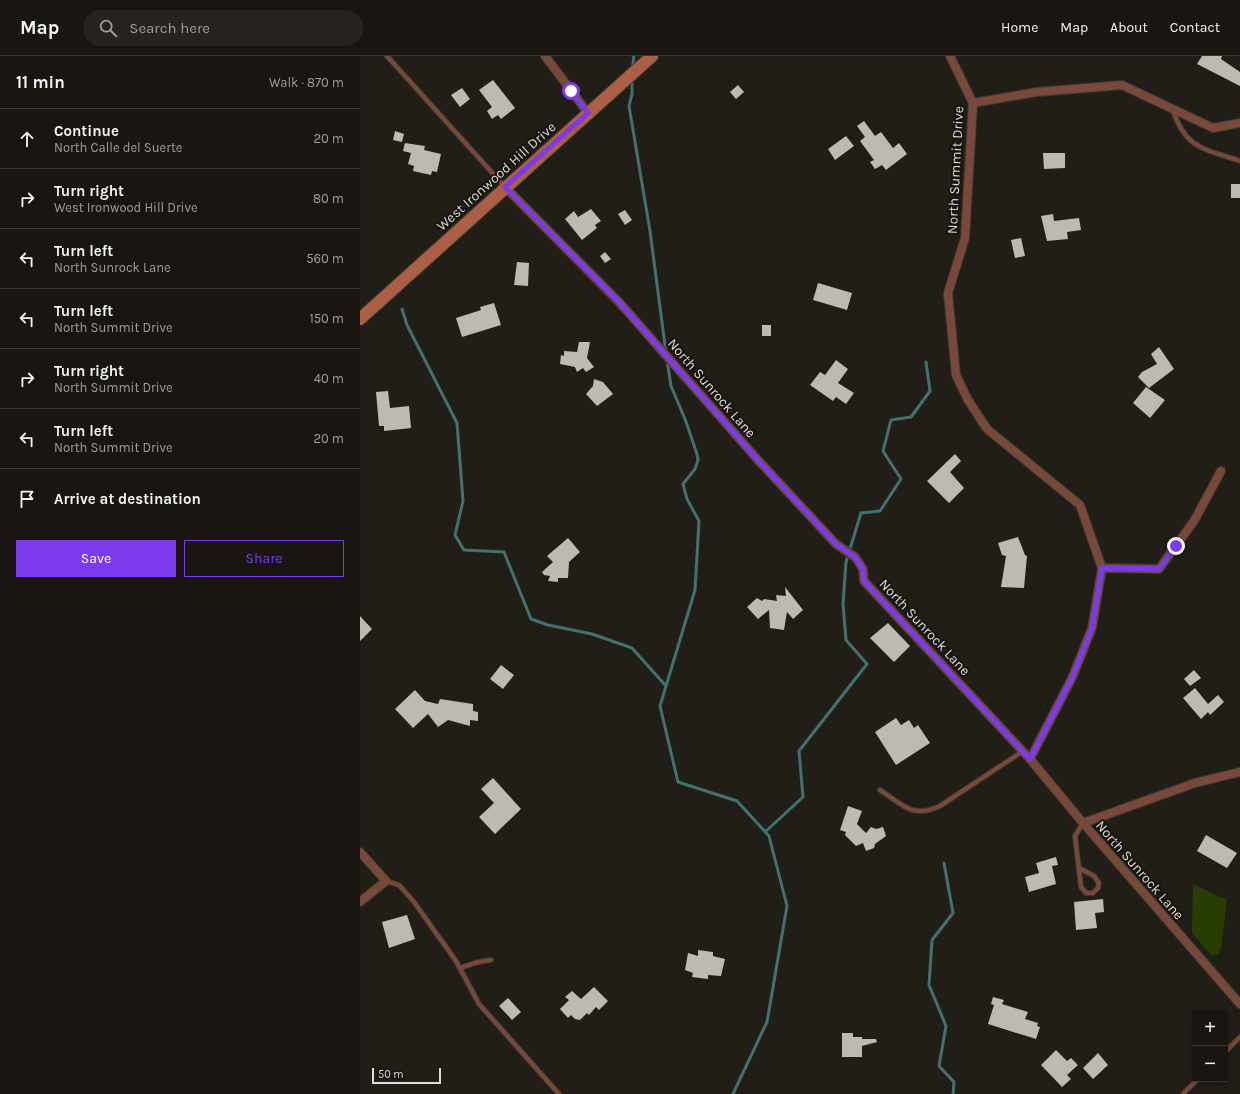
<!DOCTYPE html>
<html lang="en">
<head>
<meta charset="utf-8">
<style>
  body { margin:0; font-family:Karla,sans-serif; background:#262320; color:#f1f3f6 }
  .controls { position:absolute; right:12px; bottom:12px; display:grid; overflow:hidden; border-radius:0px; box-shadow:0 2px 10px #0003 }
  .controls button { width:36px; height:36px; display:grid; place-items:center; padding:0; border:0; border-bottom:1px solid #373532; background:#191612; color:#f1f3f6; font:20px sans-serif }
  .scale { position:absolute; left:12px; bottom:10px; width:69px; box-sizing:border-box; padding-left:4px; border:2px solid #dfddd9; border-top:0; font-size:11px; line-height:14px; white-space:nowrap; color:#dfddd9; -webkit-text-stroke:3px #18150f; paint-order:stroke }
  .stop { position:absolute; width:12px; height:12px; margin:-9px; border:3px solid #7c3aed; border-radius:50%; background:#fff }
  .stop.end { background:#7c3aed; border-color:#fff; box-shadow:0 1px 4px #0008 }
  .list { margin:0; padding:0; list-style:none }
  h2 { display:flex; justify-content:space-between; align-items:center; height:52px; margin:0; padding:0 16px; font-size:17px }
  h2 small { font-size:13px; font-weight:400; color:#9f9f9f }
  .list li { display:grid; grid-template-columns:26px 1fr auto; gap:12px; align-items:center; box-sizing:border-box; height:60px; padding:0 16px; border-top:1px solid #373532 }
  .list b { display:block; font-size:15px; white-space:nowrap }
  .list p { margin:0; font-size:13px; white-space:nowrap; color:#9f9f9f }
  .list em { font-size:13px; font-style:normal; color:#9f9f9f }
  .actions { display:flex; gap:8px; padding:12px 16px }
  .actions a { flex:1; padding:9px 0; border:1px solid #7c3aed; border-radius:0px; text-align:center; font-size:14px; color:#7c3aed }
  .actions .main { background:#7c3aed; color:#fff }
  .icon { flex:none; width:22px; height:22px; fill:none; stroke:currentColor; stroke-width:2; stroke-linecap:round; stroke-linejoin:round }
  .map { position:relative; flex:none; width:880px; height:1038px; overflow:hidden }
  header { display:flex; align-items:center; gap:24px; box-sizing:border-box; height:56px; padding:0 20px; background:#191612; border-bottom:1px solid #373532 }
  header strong { font-size:19px }
  nav { display:flex; gap:22px; margin-inline-start:auto; font-size:14px }
  .search { width:280px; height:36px; background:#262320; display:flex; align-items:center; gap:10px; box-sizing:border-box; padding:0 14px; border-radius:22px; color:#9f9f9f; font-size:15px }
  main { display:flex }
  aside { flex:1; background:#191612 }
  .map>svg:first-child { display:block }
  .green { fill:#283d01 }
  .lines { fill:none; stroke-linecap:round; stroke-linejoin:round }
  .stream { stroke:#437070; stroke-width:3 }
  .building { fill:#beb9b1 }
  .lane-casing { stroke:#3c3933; stroke-width:6 }
  .street-casing { stroke:#3c3933; stroke-width:10 }
  .secondary-casing { stroke:#3c3933; stroke-width:14 }
  .lane { stroke:#784938; stroke-width:4 }
  .street { stroke:#784938; stroke-width:8 }
  .secondary { stroke:#ab5f44; stroke-width:12 }
  .route { stroke:#7c3aed; stroke-width:5 }
  .labels { text-anchor:middle; stroke-width:4; stroke-linejoin:round; paint-order:stroke }
  .street-label { font-size:14px; fill:#dfddd9; stroke:#18150f }
</style>
</head>
<body>
<header>
<strong>Map</strong>
<div class="search"><svg class="icon" aria-label="search" viewBox="0 0 24 24"><circle cx="10" cy="10" r="6"/><path d="M15 15l6 6"/></svg>Search here</div>
<nav><a>Home</a><a>Map</a><a>About</a><a>Contact</a></nav>
</header>
<main>
<aside>
<h2>11 min<small>Walk · 870 m</small></h2>
<ul class="list">
<li><svg class="icon" aria-label="ahead" viewBox="0 0 24 24"><path d="M12 20V5M6 11l6-6 6 6"/></svg><div><b>Continue</b><p>North Calle del Suerte</p></div><em>20 m</em></li>
<li><svg class="icon" aria-label="right" viewBox="0 0 24 24"><path d="M7 20v-9h11M14 6l5 5-5 5"/></svg><div><b>Turn right</b><p>West Ironwood Hill Drive</p></div><em>80 m</em></li>
<li><svg class="icon" aria-label="left" viewBox="0 0 24 24"><path d="M17 20v-9H6M10 6l-5 5 5 5"/></svg><div><b>Turn left</b><p>North Sunrock Lane</p></div><em>560 m</em></li>
<li><svg class="icon" aria-label="left" viewBox="0 0 24 24"><path d="M17 20v-9H6M10 6l-5 5 5 5"/></svg><div><b>Turn left</b><p>North Summit Drive</p></div><em>150 m</em></li>
<li><svg class="icon" aria-label="right" viewBox="0 0 24 24"><path d="M7 20v-9h11M14 6l5 5-5 5"/></svg><div><b>Turn right</b><p>North Summit Drive</p></div><em>40 m</em></li>
<li><svg class="icon" aria-label="left" viewBox="0 0 24 24"><path d="M17 20v-9H6M10 6l-5 5 5 5"/></svg><div><b>Turn left</b><p>North Summit Drive</p></div><em>20 m</em></li>
<li><svg class="icon" aria-label="arrive" viewBox="0 0 24 24"><path d="M6 21V4h12l-3 4 3 4H6"/></svg><div><b>Arrive at destination</b></div></li>
</ul>
<div class="actions"><a class="main">Save</a><a>Share</a></div>
</aside>
<div class="map">
<svg width="880" height="1038" viewBox="0 0 880 1038">
  <rect width="100%" height="100%" fill="#211e18"/>
  <!-- green -->
  <path class="green" d="M833,828l34,16 -6,49 -2,5 -7,2 -20,-23z"/>
  <g class="lines">
    <!-- stream -->
    <path class="stream" d="M272,14l2,-14
      M272,23v15l-3,12 21,125 16,122
      M42,253l5,16 50,98 6,78 -8,34 9,15 40,2 27,67 17,6 44,9 40,14 34,38
      M307,304l4,26 14,33 12,35 1,6 -3,9 -12,15 4,15 12,22 -4,69 -35,116 18,76 59,19 32,35 18,70 -20,116 -34,72
      M405,776l38,-35 -4,-46 68,-87 -21,-24 -3,-36 3,-42 15,-49 19,-2 21,-32 -18,-28 8,-31 20,-3 19,-26 -4,-29
      M584,807l9,50 -21,27 -3,45 17,41 -7,40 15,16 -1,12"/>
  </g>
  <!-- building -->
  <path class="building" d="M842,0h20l-1,3 19,13v14l-43,-22z
    M133,24l22,28 -14,11 -3,-4 -6,4 -5,-8 5,-4 -13,-17z
    M378,29l6,7 -8,7 -6,-7z
    M102,32l8,11 -10,8 -9,-12z
    M504,65l11,15 6,-4 12,16 6,-5 8,11 -21,16 -4,-5 -7,4 -5,-7 4,-2 -14,-19 5,-4 -8,-11z
    M35,75l9,3 -2,8 -9,-2z
    M486,80l8,10 -19,14 -7,-11z
    M45,87l20,3 -1,4 17,4 -4,18 -5,-1 -1,4 -18,-4 1,-5 -6,-2 3,-11 -8,-2z
    M683,97h22v15l-21,1z
    M871,128h9v14h-9z
    M231,153l10,12 -6,4 2,3 -15,12 -17,-21 9,-8 4,6z
    M265,154l7,10 -7,5 -7,-11z
    M693,158l1,7 25,-3 2,12 -14,2 1,7 -21,2 -6,-25z
    M661,182l4,18 -10,2 -4,-18z
    M245,196l6,7 -6,4 -5,-7z
    M157,206l12,1 -1,23 -14,-1z
    M458,227l34,10 -5,17 -34,-10z
    M134,247l7,22 -39,12 -6,-19 25,-8 -1,-3z
    M402,269h9v11h-9z
    M219,286h11l-3,16 7,9 -8,5 -3,-4 -6,4 -2,-5 -15,-3 1,-9 3,1v-5l13,1z
    M799,291l15,22 -25,19 -11,-11 4,-5 15,-8 -6,-10z
    M476,304l12,9 -10,14 16,10 -8,11 -10,-7 -3,4 -23,-16 10,-13 5,3z
    M234,323l9,3 10,12 -16,12 -11,-12 7,-8z
    M786,331l19,13 -15,18 -17,-15z
    M28,335l2,17 19,-2 2,22 -27,3v-5h-5l-3,-34z
    M595,398l6,7 -11,11 14,16 -15,15 -22,-22z
    M658,481l7,18 2,1 -3,32 -23,-1 5,-31 -4,-1 -4,-12z
    M208,482l12,14 -11,10 -1,16h-10v4l-10,-1 2,-5 -6,-1 -2,-3 11,-10 -6,-6z
    M425,531l18,23 -10,9 -6,-7 -3,18 -14,-2 -1,-18 -11,9 -11,-12 10,-9 5,3 2,-2 13,2 -1,-6 10,1z
    M0,560l12,13 -12,12z
    M528,567l22,23 -16,16 -24,-24z
    M141,609l13,10 -11,14 -13,-10z
    M834,614l7,8 -11,8 -6,-7z
    M835,632l13,16 10,-9 6,7 -14,13 -2,-3 -7,7 -18,-21z
    M55,634l10,11 13,3 2,-5 33,5v7l5,1v9l-8,-1v6l-22,-6 -10,7 -10,-13 -15,14 -18,-19z
    M536,662l5,7 8,-5 5,8 4,-3 12,18 -34,22 -21,-33z
    M133,722l28,31 -26,25 -16,-17 15,-14 -13,-14z
    M488,750l14,5 -5,13 9,9 5,-6 5,2 7,-2 3,9 -11,8 -1,4 -8,3 -3,-8 -7,3 -11,-11 1,-3 -6,-2z
    M846,779l31,18 -10,15 -30,-17z
    M696,801l2,8 -6,1 4,18 -27,8 -4,-15 14,-4 -3,-10z
    M743,843l1,13 -9,1 2,15 -21,2 -2,-28z
    M47,859l8,24 -26,9 -7,-26z
    M338,894l15,2v4l12,3 -4,17 -13,-1v4l-16,-2 1,-4 -8,-3 3,-17 10,3z
    M234,931l14,14 -9,9 -3,-3 -7,8 -2,-2 -7,7 -5,-1 -4,-4 -3,3 -8,-9 9,-9 -4,-3 7,-6 9,8z
    M633,941l11,3 -2,4 26,8 -3,7 13,4 -1,3 3,1 -4,12 -48,-15 6,-19 -3,-1z
    M148,942l13,14 -9,8 -13,-14z
    M482,977h11v4h9v2h14l1,3 -15,4v11h-20z
    M696,994l11,11 4,-3 7,7 -11,10 4,4 -9,8 -21,-22z
    M738,997l10,12 -15,14 -10,-11z"/>
  <g class="lines">
    <!-- lane casing -->
    <g class="lane-casing">
      <path id="lane" d="M27,0l118,131
        M813,54c12,39 32,39 67,51
        M520,734c23,15 32,29 60,16l83,-55
        M719,812l15,8 5,7 -1,5 -5,5h-7l-5,-6 -6,-51 8,-13
        M26,825l13,4 15,17 42,59 23,43 80,90
        M100,912l18,-6 13,-2
        M865,996l15,-15
        M823,1038l15,-15"/>
    </g>
    <!-- street casing -->
    <g class="street-casing">
      <path id="street" d="M185,0l43,57
        M590,0l23,47 -8,135 -17,55 8,82 12,25 19,29 93,76 22,63
        M613,47l64,-11 85,-7 91,43 27,-5
        M145,131l114,115 139,158 78,84 19,13 8,12 1,12 166,178 53,64 157,181
        M670,703l42,-81 20,-50 10,-60 57,1 35,-48 27,-50
        M723,767l112,-40 45,-11
        M0,796l26,29 -26,21"/>
    </g>
    <!-- secondary casing -->
    <g class="secondary-casing">
      <path id="secondary" d="M0,263l292,-263"/>
    </g>
    <!-- lane -->
    <use href="#lane" class="lane"/>
    <!-- street -->
    <use href="#street" class="street"/>
    <!-- secondary -->
    <use href="#secondary" class="secondary"/>
  </g>
  <g class="lines">
    <!-- route -->
    <path class="route" d="M211,35l17,22 -83,74 114,115 139,158 78,84 19,13 8,12 1,12 166,178 42,-81 20,-50 10,-60 57,1 17,-23"/>
  </g>
  <g class="labels">
    <!-- street labels -->
    <g class="street-label">
      <text transform="translate(595 114) rotate(-87)" y="5">North Summit Drive</text>
      <text transform="translate(136 120) rotate(-42)" y="5">West Ironwood Hill Drive</text>
      <text transform="translate(352 332) rotate(49)" y="5">North Sunrock Lane</text>
      <text transform="translate(565 571) rotate(47)" y="5">North Sunrock Lane</text>
      <text transform="translate(780 814) rotate(49)" y="5">North Sunrock Lane</text>
    </g>
  </g>
</svg>
<div class="controls">
<button>+</button>
<button>−</button>
</div>
<div class="scale">50 m</div>
<div class="stop" style="left:211px;top:35px"></div>
<div class="stop end" style="left:816px;top:490px"></div>
</div>
</main>
</body>
</html>
